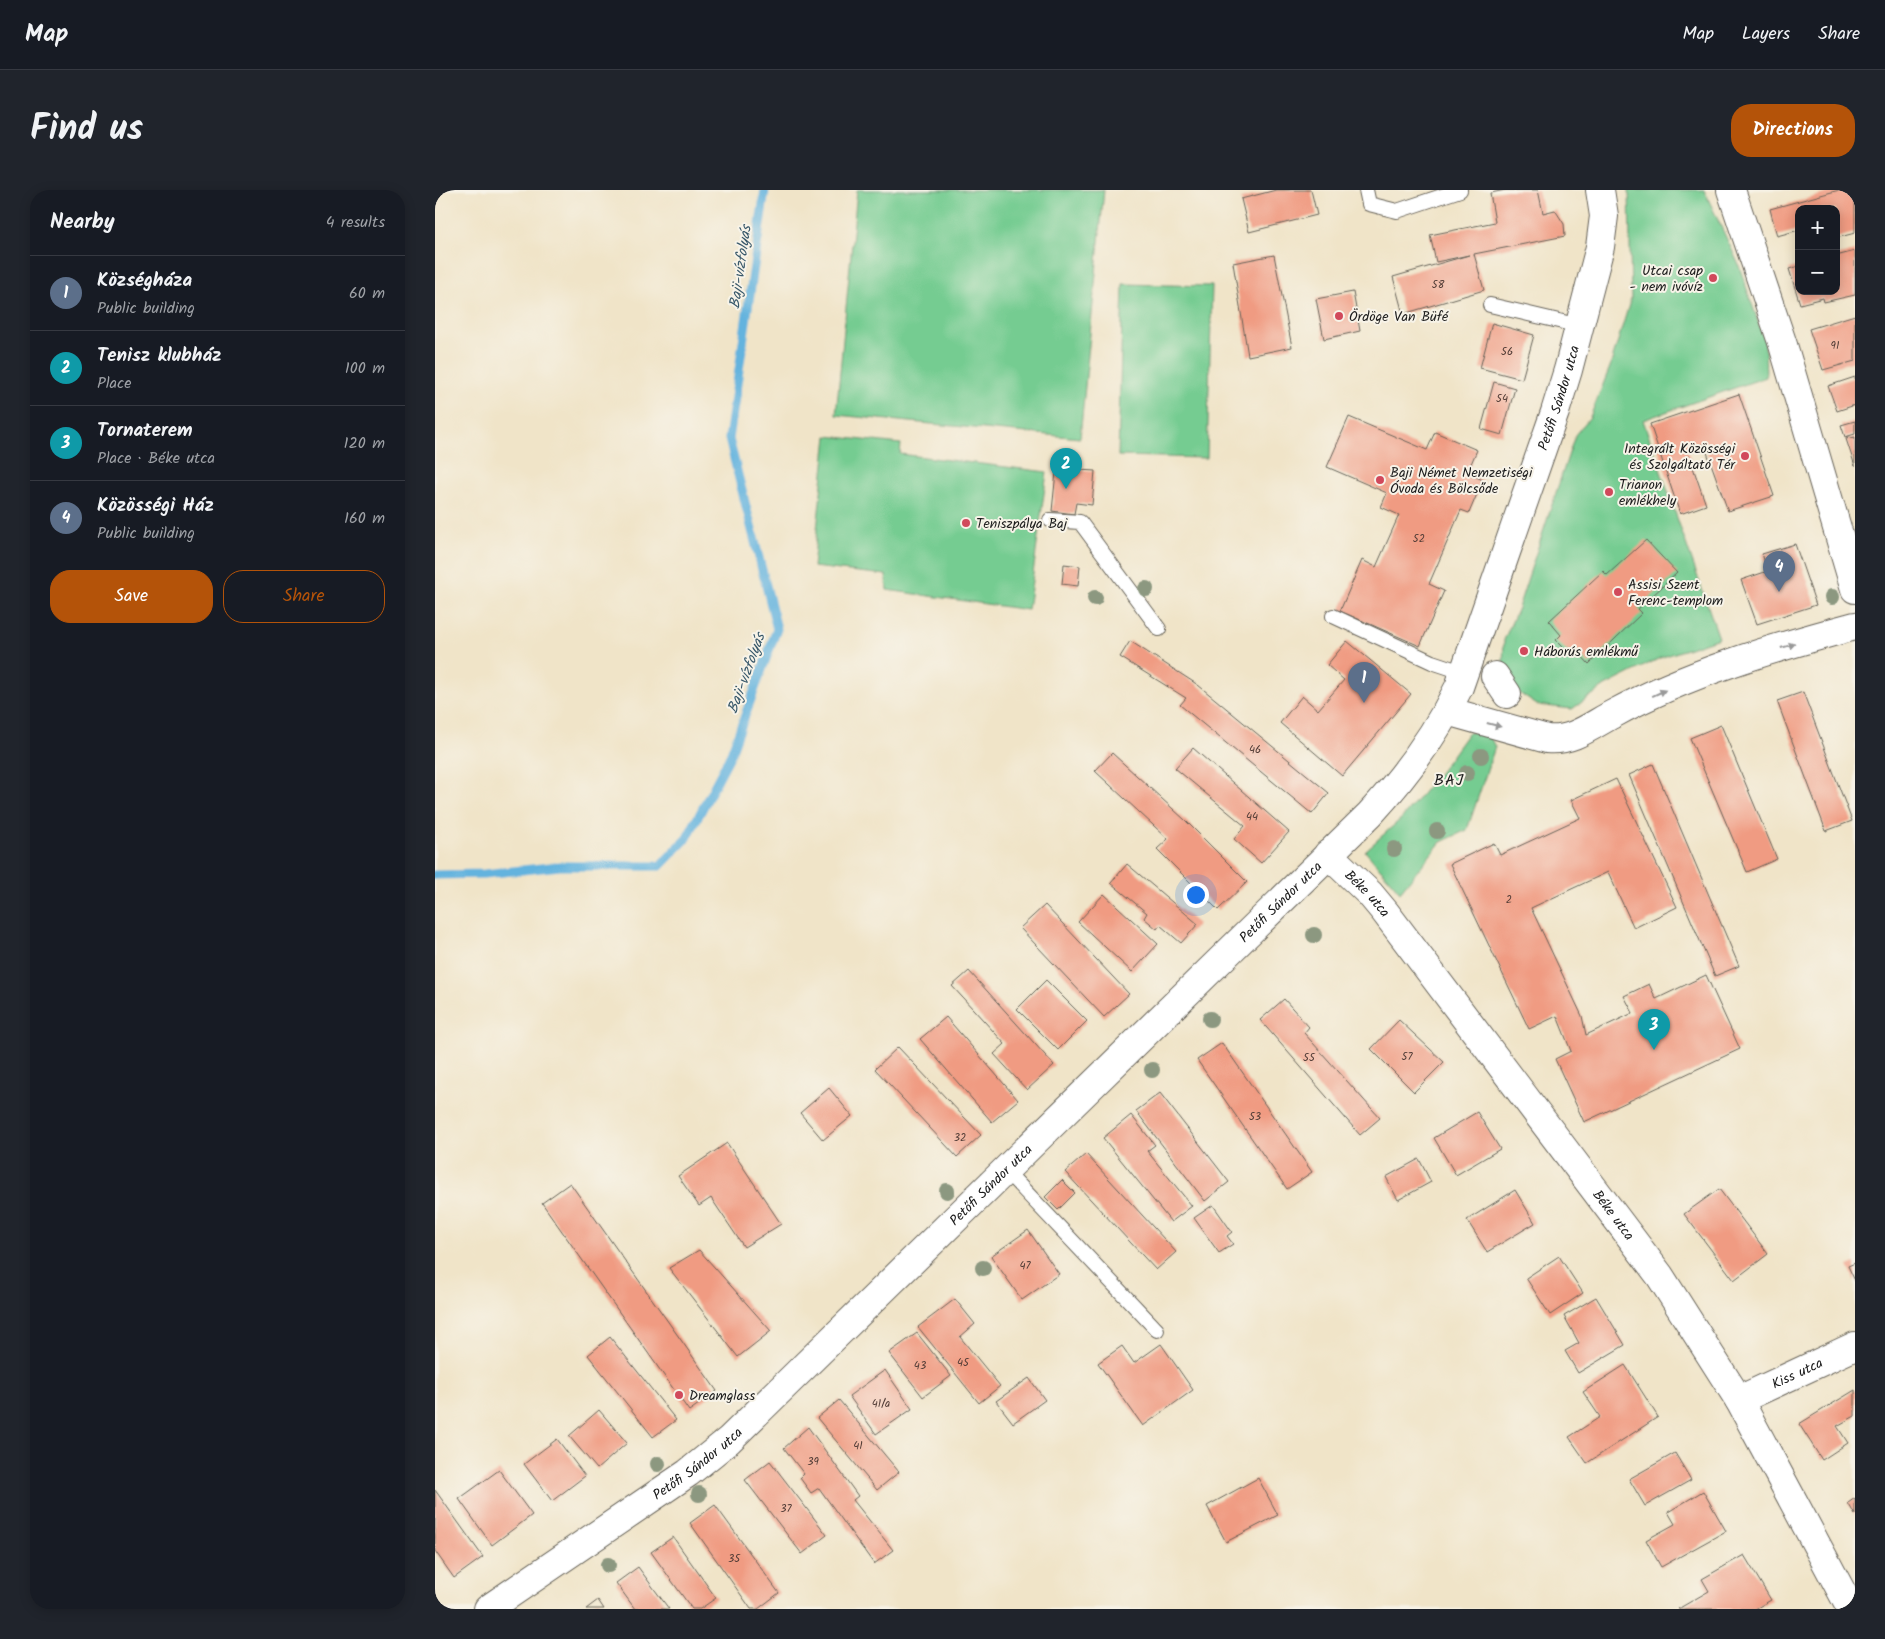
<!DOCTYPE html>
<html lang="en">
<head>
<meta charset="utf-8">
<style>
  body { margin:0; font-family:Kalam,sans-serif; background:#20242c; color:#f1f3f6 }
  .controls { position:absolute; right:15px; top:15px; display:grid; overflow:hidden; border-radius:10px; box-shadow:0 2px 12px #0003 }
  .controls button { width:45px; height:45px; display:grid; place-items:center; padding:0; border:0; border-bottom:1px solid #363941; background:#171b24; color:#f1f3f6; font:25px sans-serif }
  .you { position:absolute; left:760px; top:704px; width:18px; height:18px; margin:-12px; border:4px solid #fff; border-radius:50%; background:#1a73e8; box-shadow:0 0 0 8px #1a73e833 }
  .badge { display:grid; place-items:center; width:32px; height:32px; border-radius:50%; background:#b45309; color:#fff; font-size:16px; font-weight:700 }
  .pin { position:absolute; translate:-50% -41px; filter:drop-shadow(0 1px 2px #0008) }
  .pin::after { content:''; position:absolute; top:26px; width:18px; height:15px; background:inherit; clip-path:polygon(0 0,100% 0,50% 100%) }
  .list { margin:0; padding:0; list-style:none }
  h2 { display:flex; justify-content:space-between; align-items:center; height:65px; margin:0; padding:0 20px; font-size:21px }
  h2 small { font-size:16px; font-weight:400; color:#9ea1a6 }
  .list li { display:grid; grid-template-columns:32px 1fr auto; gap:15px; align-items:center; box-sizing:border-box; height:75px; padding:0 20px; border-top:1px solid #363941 }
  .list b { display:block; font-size:19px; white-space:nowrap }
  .list p { margin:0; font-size:16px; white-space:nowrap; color:#9ea1a6 }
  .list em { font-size:16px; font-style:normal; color:#9ea1a6 }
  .actions { display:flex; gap:10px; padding:15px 20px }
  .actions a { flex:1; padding:11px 0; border:1px solid #b45309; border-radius:20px; text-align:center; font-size:18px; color:#b45309 }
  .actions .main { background:#b45309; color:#fff }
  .map { position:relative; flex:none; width:1420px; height:1419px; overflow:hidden; border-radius:20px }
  header { display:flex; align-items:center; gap:30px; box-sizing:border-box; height:70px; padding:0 25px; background:#171b24; border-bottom:1px solid #363941 }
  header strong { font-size:24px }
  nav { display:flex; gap:28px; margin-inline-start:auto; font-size:18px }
  .intro { display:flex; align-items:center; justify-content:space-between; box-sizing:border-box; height:120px; padding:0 30px }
  h1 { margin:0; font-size:35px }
  .button { padding:12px 22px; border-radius:20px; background:#b45309; color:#fff; font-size:18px; font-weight:700 }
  main { display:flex; gap:30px; padding:0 30px }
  aside { flex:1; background:#171b24; border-radius:20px; box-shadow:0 2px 12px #0003 }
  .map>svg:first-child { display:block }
  .green { fill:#75cc91; stroke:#487456 }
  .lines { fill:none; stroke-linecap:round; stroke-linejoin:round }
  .stream { stroke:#63b3de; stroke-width:9 }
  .building { fill:#f09b82 }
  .service-casing { stroke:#666258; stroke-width:16 }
  .minor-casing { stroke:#666258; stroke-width:30 }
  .tertiary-casing { stroke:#666258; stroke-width:30 }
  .service { stroke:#fff; stroke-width:14 }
  .minor { stroke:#fff; stroke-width:28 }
  .tertiary { stroke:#fff; stroke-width:28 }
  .tree { fill:#8c9880 }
  .oneway { fill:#999 }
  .poi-dot { fill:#d1495b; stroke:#f7f3e8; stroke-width:2 }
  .labels { text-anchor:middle; stroke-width:4; stroke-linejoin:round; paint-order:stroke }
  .number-label { font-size:11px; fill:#513c36 }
  .poi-label { font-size:14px; fill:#1c1c1c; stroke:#f7f3e8; text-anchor:start }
  .street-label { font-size:14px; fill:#1c1c1c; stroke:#f7f3e8 }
  .water-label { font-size:15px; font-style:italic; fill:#38586a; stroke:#f7f3e8 }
  .quarter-label { font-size:16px; letter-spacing:1px; fill:#1c1c1c; stroke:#f7f3e8 }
</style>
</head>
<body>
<header>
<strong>Map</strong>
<nav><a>Map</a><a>Layers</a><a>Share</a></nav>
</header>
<div class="intro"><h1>Find us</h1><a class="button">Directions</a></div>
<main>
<aside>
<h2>Nearby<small>4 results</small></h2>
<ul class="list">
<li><span class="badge" style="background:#5c6f8a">1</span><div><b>Községháza</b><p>Public building</p></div><em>60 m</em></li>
<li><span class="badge" style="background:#0f9aa8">2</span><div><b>Tenisz klubház</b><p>Place</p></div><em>100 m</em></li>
<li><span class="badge" style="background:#0f9aa8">3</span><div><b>Tornaterem</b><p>Place · Béke utca</p></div><em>120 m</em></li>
<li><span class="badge" style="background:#5c6f8a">4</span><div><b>Közösségi Ház</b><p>Public building</p></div><em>160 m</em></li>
</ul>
<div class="actions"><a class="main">Save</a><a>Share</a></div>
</aside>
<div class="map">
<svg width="1420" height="1419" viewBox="0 0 1420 1419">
  <rect width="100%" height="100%" fill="#f7f3e8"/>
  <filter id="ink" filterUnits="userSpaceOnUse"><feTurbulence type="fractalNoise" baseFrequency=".02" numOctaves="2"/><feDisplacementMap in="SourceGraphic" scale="10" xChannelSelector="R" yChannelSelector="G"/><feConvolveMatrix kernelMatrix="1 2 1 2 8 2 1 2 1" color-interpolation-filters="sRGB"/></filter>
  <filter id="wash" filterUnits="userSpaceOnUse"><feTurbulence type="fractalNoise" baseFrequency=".0096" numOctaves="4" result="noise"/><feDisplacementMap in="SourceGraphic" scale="20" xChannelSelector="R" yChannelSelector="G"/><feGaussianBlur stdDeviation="1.12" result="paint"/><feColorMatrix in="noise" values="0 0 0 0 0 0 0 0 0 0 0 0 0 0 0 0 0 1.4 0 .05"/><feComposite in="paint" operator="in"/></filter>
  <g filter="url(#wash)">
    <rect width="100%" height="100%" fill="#f0e4c8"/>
    <!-- green -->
    <path class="green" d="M422,0h247l-24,248 -244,-23z
      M1194,0h75l34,73 27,79 1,35 -123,43 76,218 -59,20 -55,28 -33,23 -35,-4 -18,-12 -15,-18 -1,-10 1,-25 14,-32 57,-173 15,-18 20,-50 21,-69z
      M688,94l89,2 -5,172 -89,-2z
      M392,246l74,8 -1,10 147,18 -19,138 -141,-20 -1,-15 -73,-8z
      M1052,541l8,16 -28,83 -26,12 -41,50 -35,-41 37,-33 35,-42 31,-43z"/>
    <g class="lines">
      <!-- stream -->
      <path class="stream" d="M0,685l49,-1 76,-8h100l27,-28 43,-82 47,-127 -48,-190 36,-249"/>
    </g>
    <g id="blocks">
      <!-- building -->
      <path class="building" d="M841,0h35l6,25 -68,17 -8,-33z
        M1071,0h32l5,23 12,-3 9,14 1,12 -91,18 10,36 -81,24 -10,-37 76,-22 -33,7 -6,-27 65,-13 -5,-29z
        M1404,0h16v43l-19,5v-29h-37v21l-22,6 -7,-27z
        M1420,61v44l-31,7 -1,-4 -23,6 -11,-35 10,-3v25h37v-35z
        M839,65l18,92 -44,9 -15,-93z
        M918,102l7,39 -36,8 -8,-40z
        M1420,125v46l-32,9 -14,-41z
        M1057,133l42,12 -12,44 -42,-11z
        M1420,187v28l-18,6 -9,-25z
        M1059,192l21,6 -13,47 -21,-6z
        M1304,204l35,102 -46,15 -24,-67 -17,6 19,55 -26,9 -30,-90z
        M914,227l78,33 8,-18 42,18 -10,23 16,7 -14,33 -8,-3 -32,74 15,7 -24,55 -80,-35 22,-51 14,7 23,-52 -18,-8 6,-14 -60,-26z
        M1420,231v13l-10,3 -4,-12z
        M1420,247v29l-9,-27z
        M644,280l16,1 -3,34 -16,-2 -2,11 -22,-3 4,-39 22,2z
        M1211,350l31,33 -39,36 4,4 -53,51 -13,-14 -5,5 -15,-15 5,-5 -12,-14 54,-50 4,4z
        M1360,354l21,61 -59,19 -16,-44 27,-9 -6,-17z
        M629,374l16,2 -2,20 -16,-2z
        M695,451l68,44 131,108 -17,21 -132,-109 6,-7 -66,-41z
        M912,451l64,53 -69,82 -62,-53 22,-27 16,14 26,-30 -17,-15z
        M1368,502l49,129 -26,10 -49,-130z
        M1286,535l56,134 -30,13 -57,-134z
        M758,558l96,84 -28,31 -27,-24 11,-13 -70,-58z
        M677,563l73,67 62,62 -29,28 -61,-61 11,-10 -73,-68z
        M1218,574l86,202 -24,10 -86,-201z
        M1181,589l61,128 -43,21 -26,-56 -77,36 51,108 4,19 47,-22 -9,-17 25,-12 7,15 50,-24 34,74 -156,73 -29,-63 16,-8 -14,-35 -28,13 -79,-165 44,-21 6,12 80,-37 -9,-18z
        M692,674l71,60 -17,19 -21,-18 -3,4 -13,-11 3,-5 -36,-30z
        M669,704l54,50 -26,28 -54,-50z
        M610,715l84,89 -25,23 -84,-89z
        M534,781l85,94 -27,25 -33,-36 11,-10 -53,-58z
        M611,790l41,41 -29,29 -41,-41z
        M849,809l25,28 -5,6 76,85 -20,17 -100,-115z
        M511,827l72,83 -26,22 -72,-83z
        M964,830l45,42 -30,30 -43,-43z
        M787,853l90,129 -25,17 -90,-129z
        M463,857l83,88 -24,22 -82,-88z
        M394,898l23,28 -29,24 -23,-27z
        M725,903l69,89 -24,19 -69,-90z
        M1042,922l23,37 -44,26 -22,-37z
        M696,925l24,30 -8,6 45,55 -21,16 -68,-84z
        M292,953l54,81 -37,23 -33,-49 -12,8 -21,-30z
        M651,964l90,98 -20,18 -91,-98z
        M984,969l12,23 -33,18 -12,-23z
        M627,990l13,13 -17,17 -13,-13z
        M135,993l147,208 -28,20 -147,-208z
        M1284,999l49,65 -34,26 -50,-66z
        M1080,1000l20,33 -48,29 -20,-32z
        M778,1015l19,27 -5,4 6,8 -14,9 -25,-35z
        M593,1040l31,44 -37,26 -31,-44z
        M264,1060l72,81 -33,26 -69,-89z
        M1124,1066l24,37 -33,22 -24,-37z
        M1420,1073v18l-7,-15z
        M1161,1107l29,48 -47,28 -13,-22 14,-8 -15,-27z
        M520,1109l20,25 -15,13 40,49 -21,17 -61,-76z
        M482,1143l34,43 -28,21 -34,-44z
        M175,1147l66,83 -23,17 -65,-82z
        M726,1154l32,46 -50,36 -45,-63 24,-17 12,17z
        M1190,1175l33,52 -71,46 -18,-26 31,-20 -17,-25z
        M450,1180l27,39 -36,25 -27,-38z
        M594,1188l16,22 -32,23 -17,-22z
        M1420,1200v26l-18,10 11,17 -26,17 -23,-36z
        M404,1210l60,72 -22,18 -60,-72z
        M164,1220l28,33 -30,26 -28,-33z
        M373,1237l50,69 -5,4 40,50 -19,14 -55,-76 -8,5 -11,-15 4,-4 -20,-26z
        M122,1249l28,37 -33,25 -28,-37z
        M1240,1263l16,27 -46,26 -16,-27z
        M335,1271l57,74 -25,19 -57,-74z
        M64,1280l33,45 -40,30 -33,-46z
        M823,1288l20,37 -52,27 -19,-36z
        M0,1300l48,67 -29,21 -19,-27z
        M1268,1301l23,40 -65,36 -15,-27 29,-16 -7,-12z
        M1420,1308v17l-7,-12z
        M280,1315l64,88 -21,16h-7l-61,-86z
        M238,1347l43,61 -16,11h-8l-41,-57z
        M1309,1365l27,45 -16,9h-77l31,-18 -7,-12z
        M203,1377l31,42h-34l-19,-26z
        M163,1410l6,9h-18z"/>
    </g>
  </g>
  <g filter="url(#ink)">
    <use href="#blocks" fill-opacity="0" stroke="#666258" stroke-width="1"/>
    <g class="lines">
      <!-- service casing -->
      <g class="service-casing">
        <path id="service" d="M931,0l3,14 28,7 63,-21
          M1055,115l90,21
          M615,330l30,2 79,107
          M898,426l99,46 33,11
          M571,981l151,159"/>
      </g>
      <!-- minor casing -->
      <g class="minor-casing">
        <g id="minor">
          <path d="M1296,0l52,155 72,244"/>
          <path d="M1060,486l12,18"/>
          <path d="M1012,521l100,28c25,3 45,-14 66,-25 75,-41 160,-66 242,-88"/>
          <path id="s1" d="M893,664l42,40 15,18 275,364 79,124 112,209"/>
          <path id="s2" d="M1304,1210l116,-54"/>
        </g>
      </g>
      <!-- tertiary casing -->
      <g class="tertiary-casing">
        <g id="tertiary">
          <path id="s3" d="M53,1419l200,-136 41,-33 641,-626c36,-39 66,-80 89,-127l96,-275 13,-42 32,-123 4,-31 -4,-26"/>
        </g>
      </g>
      <!-- service -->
      <use href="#service" class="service"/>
      <!-- minor -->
      <use href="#minor" class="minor"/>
      <!-- tertiary -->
      <use href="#tertiary" class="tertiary"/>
    </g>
    <!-- trees -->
    <g class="tree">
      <circle cx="711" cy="399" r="8"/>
      <circle cx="1397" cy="407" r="8"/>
      <circle cx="660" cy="408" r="8"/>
      <circle cx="1046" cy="566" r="8"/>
      <circle cx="1032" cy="583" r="8"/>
      <circle cx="1002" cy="641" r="8"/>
      <circle cx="959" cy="659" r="8"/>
      <circle cx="879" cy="745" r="8"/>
      <circle cx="775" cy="829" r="8"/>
      <circle cx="717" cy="880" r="8"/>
      <circle cx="512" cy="1001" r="8"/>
      <circle cx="548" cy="1078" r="8"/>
      <circle cx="223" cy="1274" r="8"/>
      <circle cx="264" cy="1304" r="8"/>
      <circle cx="173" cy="1375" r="8"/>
    </g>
    <!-- one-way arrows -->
    <defs><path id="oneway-solid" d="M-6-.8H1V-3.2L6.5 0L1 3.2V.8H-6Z" transform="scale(1.25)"/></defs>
    <g class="oneway">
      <use href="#oneway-solid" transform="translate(1353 456) rotate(-16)"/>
      <use href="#oneway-solid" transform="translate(1224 503) rotate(-24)"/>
      <use href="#oneway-solid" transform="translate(1059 535) rotate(15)"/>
    </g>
  </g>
  <!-- markers -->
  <g class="poi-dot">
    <circle cx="1278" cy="88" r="5"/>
    <circle cx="904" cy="126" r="5"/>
    <circle cx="1310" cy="266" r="5"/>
    <circle cx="945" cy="290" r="5"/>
    <circle cx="1174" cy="302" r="5"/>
    <circle cx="531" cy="333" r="5"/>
    <circle cx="1183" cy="402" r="5"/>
    <circle cx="1089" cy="461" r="5"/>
    <circle cx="244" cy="1205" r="5"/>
  </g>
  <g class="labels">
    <!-- number labels -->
    <g class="number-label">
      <text x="1003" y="98">58</text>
      <text x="1400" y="159">91</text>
      <text x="1072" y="165">56</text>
      <text x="1067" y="212">54</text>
      <text x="984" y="352">52</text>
      <text x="820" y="563">46</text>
      <text x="817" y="630">44</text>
      <text x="1074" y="713">2</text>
      <text x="972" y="870">57</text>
      <text x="874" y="871">55</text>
      <text x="820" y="930">53</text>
      <text x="525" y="951">32</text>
      <text x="590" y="1079">47</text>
      <text x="528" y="1176">45</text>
      <text x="485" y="1179">43</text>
      <text x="446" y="1217">41/a</text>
      <text x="423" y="1259">41</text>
      <text x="378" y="1275">39</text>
      <text x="351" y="1322">37</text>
      <text x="299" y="1372">35</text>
    </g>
    <!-- poi labels -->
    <g class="poi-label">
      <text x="1268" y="85" text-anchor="end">Utcai csap<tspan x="1268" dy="16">- nem ivóvíz</tspan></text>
      <text x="914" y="131">Ördöge Van Büfé</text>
      <text x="1300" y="263" text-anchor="end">Integrált Közösségi<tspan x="1300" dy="16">és Szolgáltató Tér</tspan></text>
      <text x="955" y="287">Baji Német Nemzetiségi<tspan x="955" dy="16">Óvoda és Bölcsőde</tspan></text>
      <text x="1184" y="299">Trianon<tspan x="1184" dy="16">emlékhely</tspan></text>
      <text x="541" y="338">Teniszpálya Baj</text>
      <text x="1193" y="399">Assisi Szent<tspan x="1193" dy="16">Ferenc-templom</tspan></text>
      <text x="1099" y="466">Háborús emlékmű</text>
      <text x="254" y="1210">Dreamglass</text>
    </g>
    <!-- street labels -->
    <g class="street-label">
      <text dy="5" stroke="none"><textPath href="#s3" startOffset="1652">Petőfi Sándor utca</textPath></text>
      <text dy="5" stroke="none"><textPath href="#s1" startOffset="56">Béke utca</textPath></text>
      <text dy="5" stroke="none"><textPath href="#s3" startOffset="1065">Petőfi Sándor utca</textPath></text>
      <text dy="5" stroke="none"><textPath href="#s3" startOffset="660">Petőfi Sándor utca</textPath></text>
      <text dy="5" stroke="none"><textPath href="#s1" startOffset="461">Béke utca</textPath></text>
      <text dy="5" stroke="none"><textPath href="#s2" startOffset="64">Kiss utca</textPath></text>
      <text dy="5" stroke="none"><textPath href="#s3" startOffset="255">Petőfi Sándor utca</textPath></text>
    </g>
    <!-- water labels -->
    <g class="water-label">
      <text transform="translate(305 77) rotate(-82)" y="5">Baji-vízfolyás</text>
      <text transform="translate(311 483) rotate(-70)" y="5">Baji-vízfolyás</text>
    </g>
    <!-- quarter labels -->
    <g class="quarter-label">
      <text x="1014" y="595">BAJ</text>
    </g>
  </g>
</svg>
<div class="controls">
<button>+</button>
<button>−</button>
</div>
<div class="you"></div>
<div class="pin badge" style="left:929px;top:513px;background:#5c6f8a">1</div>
<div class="pin badge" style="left:631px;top:299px;background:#0f9aa8">2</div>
<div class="pin badge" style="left:1219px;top:860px;background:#0f9aa8">3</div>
<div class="pin badge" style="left:1344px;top:402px;background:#5c6f8a">4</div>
</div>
</main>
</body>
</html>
